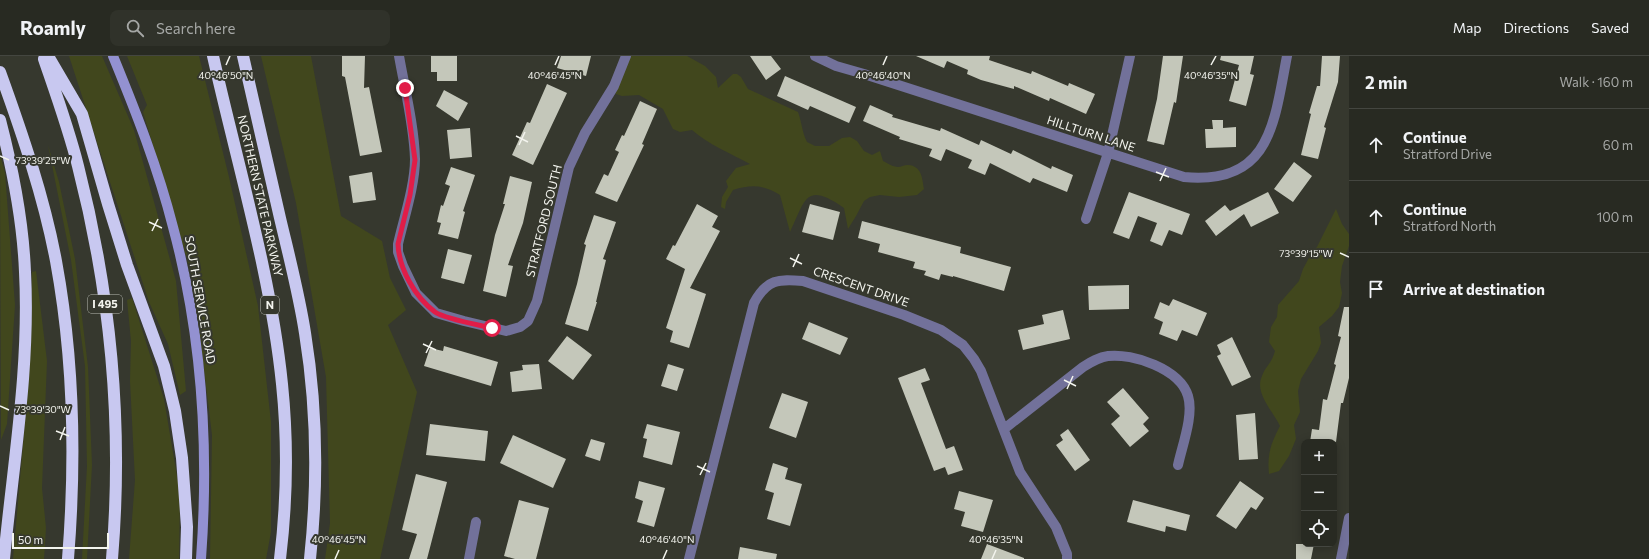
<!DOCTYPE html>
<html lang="en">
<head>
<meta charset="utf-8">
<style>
  body { margin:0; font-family:Commissioner,sans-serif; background:#30322a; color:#f1f3f6 }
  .controls { position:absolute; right:12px; bottom:12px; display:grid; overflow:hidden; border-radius:8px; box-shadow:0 2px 10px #0003 }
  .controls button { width:36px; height:36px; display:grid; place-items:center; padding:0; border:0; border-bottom:1px solid #444640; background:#282a22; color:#f1f3f6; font:20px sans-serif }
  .scale { position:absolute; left:12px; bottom:10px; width:97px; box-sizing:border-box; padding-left:4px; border:2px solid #f3f4ee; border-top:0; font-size:11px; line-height:14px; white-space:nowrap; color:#f3f4ee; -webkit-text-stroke:3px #36382e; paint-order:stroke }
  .stop { position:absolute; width:12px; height:12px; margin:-9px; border:3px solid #e11d48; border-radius:50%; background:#fff }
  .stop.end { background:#e11d48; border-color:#fff; box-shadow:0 1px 4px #0008 }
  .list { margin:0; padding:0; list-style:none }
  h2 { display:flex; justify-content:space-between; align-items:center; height:52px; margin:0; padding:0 16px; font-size:17px }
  h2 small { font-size:13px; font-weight:400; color:#a5a7a5 }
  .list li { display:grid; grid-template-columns:26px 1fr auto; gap:12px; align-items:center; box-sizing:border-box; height:72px; padding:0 16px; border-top:1px solid #444640 }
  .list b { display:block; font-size:15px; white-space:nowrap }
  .list p { margin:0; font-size:13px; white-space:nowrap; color:#a5a7a5 }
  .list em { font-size:13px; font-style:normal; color:#a5a7a5 }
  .icon { flex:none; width:22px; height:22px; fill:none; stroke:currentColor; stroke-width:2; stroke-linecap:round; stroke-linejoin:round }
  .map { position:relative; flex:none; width:1349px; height:503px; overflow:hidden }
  header { display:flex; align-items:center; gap:24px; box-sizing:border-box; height:56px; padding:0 20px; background:#282a22; border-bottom:1px solid #444640 }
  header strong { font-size:19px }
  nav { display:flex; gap:22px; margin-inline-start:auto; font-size:14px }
  .search { width:280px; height:36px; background:#30322a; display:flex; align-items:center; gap:10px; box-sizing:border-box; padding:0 14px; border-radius:8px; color:#a5a7a5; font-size:15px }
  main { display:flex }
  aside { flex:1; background:#282a22 }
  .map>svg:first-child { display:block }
  .green { fill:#41471d }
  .building { fill:#c4c7ba }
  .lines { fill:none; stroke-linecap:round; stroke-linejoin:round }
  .minor { stroke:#72719a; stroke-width:10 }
  .secondary { stroke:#9391d1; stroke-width:10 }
  .motorway { stroke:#c8c8f0; stroke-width:12 }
  .route { stroke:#e11d48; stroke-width:5 }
  .ticks { fill:none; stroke:#f3f4ee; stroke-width:1.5 }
  .labels { text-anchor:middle; stroke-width:4; stroke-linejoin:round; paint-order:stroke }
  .shield { fill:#36382e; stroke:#babcb4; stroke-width:1 }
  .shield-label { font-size:11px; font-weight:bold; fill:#f3f4ee }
  .street-label { font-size:12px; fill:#f3f4ee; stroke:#36382e }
  .ticks-label { font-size:10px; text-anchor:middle; fill:#f3f4ee; stroke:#36382e; stroke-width:4; stroke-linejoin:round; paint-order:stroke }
</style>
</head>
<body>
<header>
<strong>Roamly</strong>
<div class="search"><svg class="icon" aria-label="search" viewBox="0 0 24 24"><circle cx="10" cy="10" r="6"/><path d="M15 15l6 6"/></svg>Search here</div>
<nav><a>Map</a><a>Directions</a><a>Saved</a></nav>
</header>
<main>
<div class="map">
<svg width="1349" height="503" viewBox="0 0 1349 503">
  <rect width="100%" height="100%" fill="#36382e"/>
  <!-- green -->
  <path class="green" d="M69,0h33l32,74 42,151 10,110 -6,4 -12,-51 -19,-42z
    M127,0h72l30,121 29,129 13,116v110l-5,27h-56l2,-124 -19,-156 -50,-167 4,-7z
    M261,0h50l30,160 41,25 8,37 16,32 -18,15 29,67 -37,167h-55l5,-36 -4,-146 -30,-174z
    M626,0h61l18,10 11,11 2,11 15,-14h4l4,3 7,12 50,23c4,11 4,20 9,30l8,4h14l13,-8 8,-1 7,4 7,10 8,4 8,-4 3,10c4,2 10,6 15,6 3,0 6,-2 10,-2 14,1 14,13 16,24l-7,6 -18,2 -19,-2 -10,2 -6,4 -8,15 -8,13 -4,-21c-38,-26 -38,-10 -54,24l-10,-37c-16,-10 -28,-11 -47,-5l-7,12 -1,7 -4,-2 1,-10 6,-10 -2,-6 10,-13 14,-4c-20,-11 -41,-19 -58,-34l-12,2 -7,-3 -10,-20 -24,-14 -17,1 -6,-2 -2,-8z
    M48,89l11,37 16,77 13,108 4,98 -5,94h-5l5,-93 -2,-100 -14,-106z
    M0,99l5,18 10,132 -8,119 -6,16z
    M1336,153l6,15 7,10v12l-7,20 -2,16 2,11 -3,14 -7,9 -13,11 2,16 -3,8 -17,28 -3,12 2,21 -6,13 2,14 -7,17 -10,15 -10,3c-2,-20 2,-31 11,-48 -7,-15 -26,-33 -18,-50 4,-11 9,-11 13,-25l-6,-9 2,-15 6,-10 1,-12 21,-24 4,-12 8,-15 6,-7z
    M36,215l11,90 -5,127 4,40 -2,31h-31l15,-171 4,-116z
    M132,242l32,101 16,95 -1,65h-50l6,-79 -5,-99 1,-40 -4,-41z"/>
  <!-- building -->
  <path class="building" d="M342,0h23l-1,32 5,-1 13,65 -22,4 -15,-79 -3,-1z
    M431,0h26v25h-20v-9h-6z
    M561,0h30l-5,20 -29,-8z
    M750,0h21l10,13 -15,11z
    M916,0h74l-1,4 42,14 1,-3 36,15 1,-3 26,11 -9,20 -36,-16 -1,3 -35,-15v3l-33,-9 -14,-6 1,-4 -21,-9 -3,7z
    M1163,0h20l-7,47 -2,-1 -10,43 -17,-4 10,-42z
    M1221,0h33l-4,18 4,1 -8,31 -17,-5 10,-36 -19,-5z
    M1322,0h18l-2,26 -14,45 2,1 -8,31 -17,-4 10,-41 -2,-1 8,-27h3z
    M785,20l71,31 -7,16 -39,-17 -2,4 -31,-14z
    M547,28l20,9 -34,72 -21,-10 15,-33 3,1z
    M444,34l24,13 -10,18 -22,-15z
    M640,45l17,8 -15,35 2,1 -27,57 -22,-9 9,-19 4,2 11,-24 -4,-2 7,-15 2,1z
    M870,49l23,10 -1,2 48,14 1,-3 38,17 2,-5 30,14 2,-4 38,19 1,-3 21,9 -6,17 -34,-14 -3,5 -40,-20 -5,12 -17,-7 4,-8 -26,-11 -5,12 -12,-5 3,-7 -33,-10 1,-2 -37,-16z
    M1212,64h11v8l13,-1v20l-30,1 -1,-19h8z
    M470,72l2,29 -22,2 -3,-29z
    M1294,106l18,14 -19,26 -19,-13z
    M451,111l24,8 -12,36 2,1 -7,27 -20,-5 3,-11 -4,-1 4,-17 2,1 7,-20 -5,-2z
    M372,116l4,28 -23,3 -4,-27z
    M510,120l22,6 -9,41 -15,42 5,1 -7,31 -23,-6 12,-56 10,-31h-2z
    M1129,136l61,22 -8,21 -13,-5 -7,16 -12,-5 7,-18 -19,-7 -9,23 -16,-6z
    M1268,136l11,21 -28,14 -7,-13 -28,22 -11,-15 20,-16 5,6z
    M697,148l21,12 -6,11 8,4 -30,57 16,6 -17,54 -19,-6 3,-11 -7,-3 19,-59 -19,-10 7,-14 2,1z
    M810,148l30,8 -7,28 -31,-8z
    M594,159l22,7 -13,37 3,1 -10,42h1l-9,29 -23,-7 12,-40 9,-39 -2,-1z
    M862,165l99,26 -1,6 51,14 -7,24 -51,-15v1l-12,-3 -2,6 -15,-5 2,-4 -13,-3 2,-6 -37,-10 2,-8 -22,-6z
    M448,193l24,6 -8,29 -23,-6z
    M1129,229v24l-40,1 -1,-24z
    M1173,243l34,14 -10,23 -15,-6 -5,11 -18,-7 4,-12 -9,-4 6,-16 9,4z
    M1344,251h5v71l-6,25h-2l-5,39h-26l2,-13 7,1 4,-31 4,1 9,-35 -2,-1 7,-27 -3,-1z
    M1063,254l7,29 -47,11 -5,-20 26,-6 -2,-9z
    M809,266l39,16 -8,17 -38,-16z
    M567,280l25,19 -19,25 -25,-19z
    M1232,281l19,40 -19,9 -15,-30 4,-2 -4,-9z
    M444,290l54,16 -7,24 -67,-20 6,-18 13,3z
    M539,308l3,25 -30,3 -2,-20 13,-2 -1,-5z
    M668,308l16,5 -7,22 -16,-5z
    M925,312l5,12 -9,3 25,66 8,-3 9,24 -15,5 -3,-8 -11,4 -36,-93z
    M1123,332l26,30 -6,6 6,7 -19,16 -19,-23 9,-8 -13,-14z
    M782,337l26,9 -12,36 -27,-10z
    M1255,357l3,46 -19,1 -3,-45z
    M430,368l58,7 -3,30 -59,-6z
    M647,368l33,8 -8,33 -29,-8 4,-18 -4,-1z
    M1068,373l22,31 -15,11 -19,-26 7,-5 -3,-5z
    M513,379l53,24 -13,29 -53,-25z
    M591,383l14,4 -5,18 -15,-5z
    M773,407l15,5 -3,11 17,5 -12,42 -23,-7 7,-26 -9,-3z
    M416,418l31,8 -20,77h-18l8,-25 -15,-4z
    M639,425l26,7 -11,39 -17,-5 6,-21 -8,-3z
    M1240,425l24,17 -8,12 -5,-3 -15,22 -20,-13z
    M959,435l34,9 -10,32 -22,-6 4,-14 -11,-3z
    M519,444l30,8 -13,51h-21l-11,-3z
    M1133,444l57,15 -4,16 -20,-5 -1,6 -38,-10z
    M987,488l37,14v1h-43z
    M1296,488h18l-3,15h-15z
    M740,491l37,7 -1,5h-38z"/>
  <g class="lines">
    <!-- minor -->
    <path class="minor" d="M399,0c6,34 15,69 16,103 0,26 -11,59 -17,85v8l5,14 13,27 20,20 28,8 42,10 14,-4 8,-6 9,-20 32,-134 16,-34 29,-47 12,-30
      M815,0l21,10 28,8 320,103c87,8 90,-54 103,-121
      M1086,163l22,-66 22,-97
      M1004,373l79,-62c8,-5 16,-10 25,-11 25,-3 72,13 80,40 6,19 -6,50 -10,69
      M469,503l7,-37
      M689,503l65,-256c13,-24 24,-24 49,-22l101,34 37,15 22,15 11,14 7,12 39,101 36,55 11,27v5
      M1341,503l8,-41"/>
    <!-- secondary -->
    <path class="secondary" d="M113,0c23,56 45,112 60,171 29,107 36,221 28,332"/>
    <!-- motorway -->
    <path class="motorway" d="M48,0l34,58 26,90 19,61 37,101 11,45 7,47 5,69 -1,32
      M213,0c24,107 58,219 69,328 6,58 5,117 -2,175
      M243,0c12,54 25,108 37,162 9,38 19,76 25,115 12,74 13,151 5,226
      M44,3c12,35 25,71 34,107 33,128 45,261 34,393
      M0,16c22,61 44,125 56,189 18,98 20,198 12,298
      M0,64c13,50 23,101 25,152 5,96 -12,192 -21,287"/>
  </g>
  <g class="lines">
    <!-- route -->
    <path class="route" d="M405,32l10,72 -5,35 -12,49c1,25 17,53 37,68 10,7 44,13 57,16"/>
  </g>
  <!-- ticks -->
  <path class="ticks" d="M226,9l4,-9M555,9l4,-9M883,9l4,-9M1211,9l5,-9M516,80l12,6M519,89l6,-13M0,100l9,4M1156,116l13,5M1160,125l6,-13M149,166l13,6M152,175l6,-12M1340,197l9,4M790,202l12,6M793,211l6,-13M423,288l13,6M426,297l6,-12M1064,324l12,6M1067,333l6,-13M0,350l9,4M56,375l13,5M60,384l5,-13M697,410l13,6M700,419l6,-12M335,503l4,-9M663,503l4,-9M992,503l4,-9"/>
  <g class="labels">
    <!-- shield labels -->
    <g class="shield">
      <rect x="88" y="239" width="34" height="18" rx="3"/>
      <rect x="261" y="240" width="18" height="18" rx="3"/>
    </g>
    <g class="shield-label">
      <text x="105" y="252">I 495</text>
      <text x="270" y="253">N</text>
    </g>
    <!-- street labels -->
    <g class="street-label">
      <text transform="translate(1091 78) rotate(18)" y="4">HILLTURN LANE</text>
      <text transform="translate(260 140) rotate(77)" y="4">NORTHERN STATE PARKWAY</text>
      <text transform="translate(544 165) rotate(-76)" y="4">STRATFORD SOUTH</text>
      <text transform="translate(861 231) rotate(19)" y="4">CRESCENT DRIVE</text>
      <text transform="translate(200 244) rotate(80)" y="4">SOUTH SERVICE ROAD</text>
    </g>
  </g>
  <g class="ticks-label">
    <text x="226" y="23">40°46'50"N</text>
    <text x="555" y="23">40°46'45"N</text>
    <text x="883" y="23">40°46'40"N</text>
    <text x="1211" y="23">40°46'35"N</text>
    <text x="43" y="108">73°39'25"W</text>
    <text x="1306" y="201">73°39'15"W</text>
    <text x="43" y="357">73°39'30"W</text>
    <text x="339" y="487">40°46'45"N</text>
    <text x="667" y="487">40°46'40"N</text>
    <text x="996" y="487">40°46'35"N</text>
  </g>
</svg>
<div class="controls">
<button>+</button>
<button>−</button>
<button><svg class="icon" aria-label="locate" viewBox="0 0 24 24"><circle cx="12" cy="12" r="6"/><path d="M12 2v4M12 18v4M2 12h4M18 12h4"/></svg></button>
</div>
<div class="scale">50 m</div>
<div class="stop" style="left:492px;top:272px"></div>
<div class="stop end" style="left:405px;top:32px"></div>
</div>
<aside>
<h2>2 min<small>Walk · 160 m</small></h2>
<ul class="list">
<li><svg class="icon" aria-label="ahead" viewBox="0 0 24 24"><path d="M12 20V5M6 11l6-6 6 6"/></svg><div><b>Continue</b><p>Stratford Drive</p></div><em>60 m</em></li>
<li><svg class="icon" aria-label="ahead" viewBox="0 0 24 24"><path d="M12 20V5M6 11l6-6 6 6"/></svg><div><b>Continue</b><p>Stratford North</p></div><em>100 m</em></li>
<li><svg class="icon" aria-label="arrive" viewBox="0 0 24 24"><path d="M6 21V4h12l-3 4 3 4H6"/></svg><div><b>Arrive at destination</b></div></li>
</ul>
</aside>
</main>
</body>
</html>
